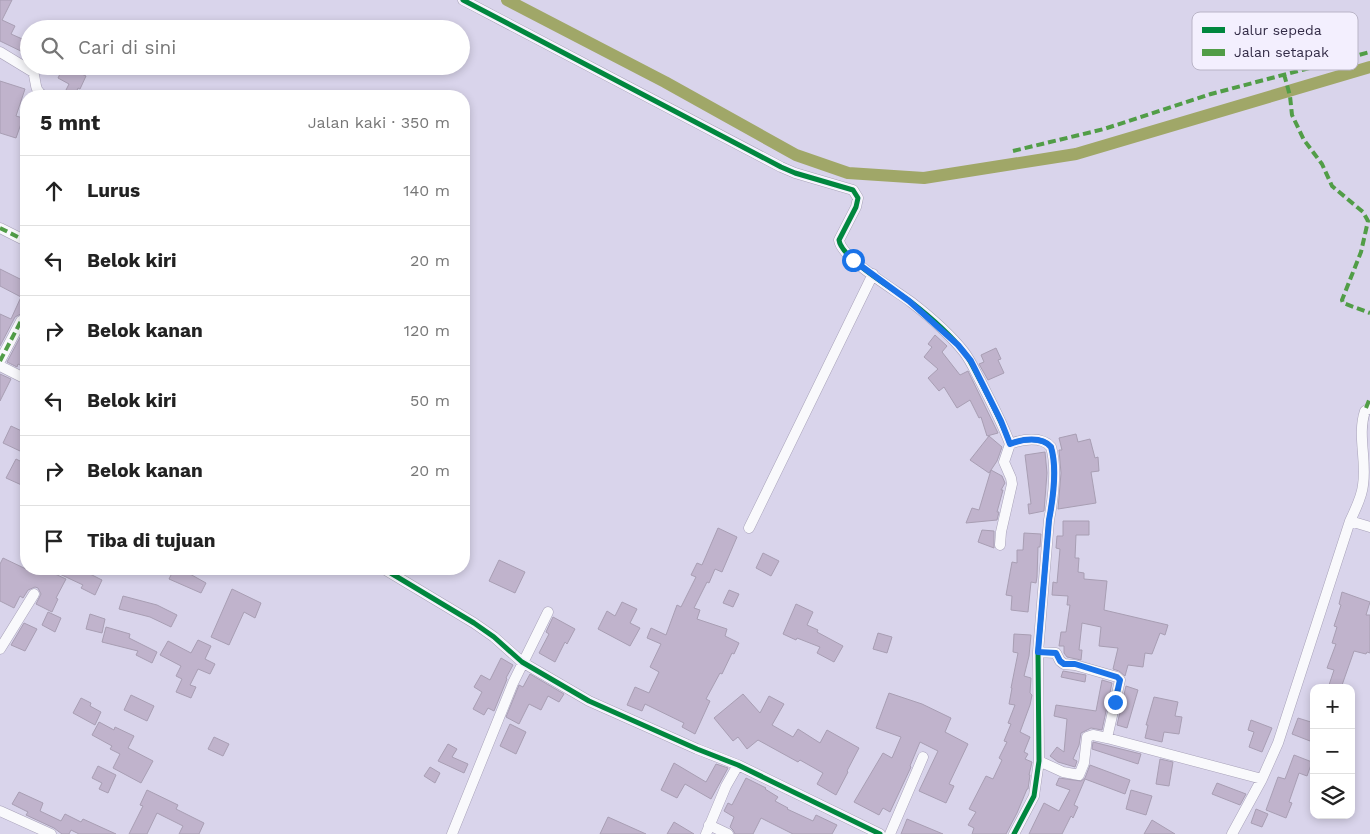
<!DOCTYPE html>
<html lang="id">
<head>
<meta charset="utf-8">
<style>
  body { margin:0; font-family:"Work Sans",sans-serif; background:#f6f6f6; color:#222 }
  .controls { position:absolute; right:15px; bottom:15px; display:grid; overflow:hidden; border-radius:10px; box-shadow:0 2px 8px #0003 }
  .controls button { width:45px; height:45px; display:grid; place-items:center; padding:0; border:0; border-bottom:1px solid #e0e0e0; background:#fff; color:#222; font:25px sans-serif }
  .stop { position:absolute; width:15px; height:15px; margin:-11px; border:4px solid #1a73e8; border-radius:50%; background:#fff }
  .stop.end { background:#1a73e8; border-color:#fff; box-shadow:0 1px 5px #0008 }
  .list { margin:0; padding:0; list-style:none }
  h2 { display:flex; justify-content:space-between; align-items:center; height:65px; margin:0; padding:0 20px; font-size:21px }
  h2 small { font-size:16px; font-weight:400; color:#767676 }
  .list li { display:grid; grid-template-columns:32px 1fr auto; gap:15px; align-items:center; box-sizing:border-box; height:70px; padding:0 20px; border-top:1px solid #e0e0e0 }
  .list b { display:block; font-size:19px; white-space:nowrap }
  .list em { font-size:16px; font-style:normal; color:#767676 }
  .icon { flex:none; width:28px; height:28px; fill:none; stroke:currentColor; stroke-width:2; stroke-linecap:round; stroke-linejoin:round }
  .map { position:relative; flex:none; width:1370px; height:834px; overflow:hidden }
  .search { position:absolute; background:#fff; box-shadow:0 2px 8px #0003; left:20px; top:20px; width:450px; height:55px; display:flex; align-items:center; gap:12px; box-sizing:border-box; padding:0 18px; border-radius:28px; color:#767676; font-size:19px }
  .panel { position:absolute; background:#fff; box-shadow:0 2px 8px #0003; left:20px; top:90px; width:450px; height:485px; border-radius:20px }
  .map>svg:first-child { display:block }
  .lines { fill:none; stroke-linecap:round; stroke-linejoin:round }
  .canal { stroke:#a0a768; stroke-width:12 }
  .building { fill:#c0b3cc; stroke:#a89eb3 }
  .minor-casing { stroke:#a8a2b9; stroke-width:11 }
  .minor { stroke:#f9f9fc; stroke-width:10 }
  .quiet { stroke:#519d47; stroke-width:4; stroke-dasharray:8 4; stroke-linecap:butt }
  .cycleway-casing { stroke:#f3effe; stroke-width:8 }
  .cycleway { stroke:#00873e; stroke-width:5 }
  .route { stroke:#1a73e8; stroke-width:6 }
  .key { fill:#f3effe; stroke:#b9b4c7; stroke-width:1 }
  .key-label { font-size:14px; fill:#332c47 }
</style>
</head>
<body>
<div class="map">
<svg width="1370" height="834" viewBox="0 0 1370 834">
  <rect width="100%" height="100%" fill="#d9d4eb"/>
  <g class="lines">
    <!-- canal -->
    <path class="canal" d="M507,0l158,82 131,73 52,18 76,5 152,-24 294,-87"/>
  </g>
  <!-- building -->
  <path class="building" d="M0,0h12l-10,20 13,6 -4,8 18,8v13l-29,-14z
    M64,66l22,10 -6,13 -2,-1 -3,7 -9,-5 3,-6 -11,-6z
    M0,81l25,8 -9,27 7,2 -7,20 -16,-5z
    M0,269l26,13v29l-11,6 -15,29v-32l11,5 10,-22 -21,-11z
    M26,326v42l-8,-4 -1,3 -10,-5z
    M935,335l12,11 -5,6 18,23 8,-4 30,62 -11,3 -6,-19 -2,1 -9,-18 -13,8 -13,-21 -5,4 -11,-13 10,-9 -14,-12 8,-10 -4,-3z
    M996,348l5,11 -3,1 6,13 -16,7 -9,-16 5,-2 -3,-7z
    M0,374l11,5 -11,22z
    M11,426l15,7v5l-6,13 -17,-8z
    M1076,434l2,8 12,-3 5,19 3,-1 1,14 -8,1 5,31 -38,6 3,-36 -2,-23h3l-3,-12z
    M989,436l13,11 -5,14 -6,9 11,6 3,7 -4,7h2l-6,22h2l-2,8 -31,3 6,-15 7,2 12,-40 -2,3 -19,-13z
    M1045,452l2,21 -3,38 -15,3 -1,-10h3l-6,-49z
    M16,459l10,5v23l-20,-9z
    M1063,521h26v14h-13l-1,23h4l-1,14 6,1v6l23,2 -3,29 64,15 -3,10 -5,-2 -8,21 -7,-1 -2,14 -15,-2 -3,11 -6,-5 -6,-2 5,-21 -19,-2 2,-19 -19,-4 -3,27h3l-1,10 -14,-3 -3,-4v-7h-5l2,-14h5l4,-27h-3l1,-9 -16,-1 1,-13 4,1 3,-34 -4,-1 1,-12h6z
    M718,528l19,9 -15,35 -7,-3 -6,14 -2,-1 -13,26 6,2 -3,9 30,10 -2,7 14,7 -5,11 -2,-1 -10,21 -2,-1 -14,26 4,2 -15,33 -13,-7 2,-4 -39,-19 -3,7 -15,-6 8,-18 14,6 10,-21 -9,-5 11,-23 -14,-6 4,-10 15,7 11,-30 4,2 15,-30 -5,-2 6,-12 5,2z
    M982,530l12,1v17l-16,-6z
    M1024,533l17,1 -1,13h-2l-1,30 -1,6 -5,-1 -3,30 -17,-2 1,-14 -6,-1 6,-33 5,1v-13h6z
    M763,553l16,8 -8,15 -15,-8z
    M3,558l23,11h18l22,10 -10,19 2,1 -6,13 -16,-8 5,-10 -3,-6 -3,-1 -7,3 -5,8 -3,-2 -6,12 -14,-7v-37z
    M499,560l26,12 -10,21 -26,-12z
    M49,569h41l-2,4 14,7 -7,15 -14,-7 2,-3z
    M174,569h7l25,14 -5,10 -32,-14z
    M232,589l29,14 -6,15 -11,-6 -15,33 -18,-8z
    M729,590l10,4 -6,13 -10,-4z
    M1342,592l28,10 -4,13h4v38l-3,-1 -1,2 -12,-3 -13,37h-13l6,-18 -7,-2 9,-24 -4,-1 5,-16 -3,-1 7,-21 -2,-1z
    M123,596l34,9 20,10 -6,12 -21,-10 -31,-8z
    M622,602l15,7 -7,14 10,5 -10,18 -32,-17 9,-18 8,5z
    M796,604l17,8 -6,13 11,5 -1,2 26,14 -9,16 -17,-9 3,-6 -23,-9 -1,2 -13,-6z
    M48,612l13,6 -6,14 -13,-7z
    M90,614l15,5 -3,14 -16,-4z
    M553,617l22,12 -8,15 -2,-2 -10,20 -16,-9 10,-19 -3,-2z
    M24,623l13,6 -12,22 -14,-6z
    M106,627l24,7 -1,4 28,14 -5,11 -16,-8 2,-4 -36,-9z
    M878,633l14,4 -5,16 -14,-4z
    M1014,634l17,1 -2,21 -5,20 7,2 -1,15 2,2 -2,10 -10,27 10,5 -6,15 4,2 -3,5 7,3 -3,13h1l-2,14h-1l-10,24 -11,21h-34l2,-6 -6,-3 8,-13 -7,-3 17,-33 7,3 9,-19 -3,-2 8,-16 -3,-1 7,-17 -3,-1 7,-18 -6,-1 3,-16h-1l7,-35 -5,-1z
    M198,640l13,6 -6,13 10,5 -5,10 -12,-5 -8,16 6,2 -5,11 -15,-6 6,-13 -6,-3 5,-10 -21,-11 8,-14 23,12z
    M501,658l12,7 -7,13 1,1 -13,32 -6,-3 -4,7 -11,-6 9,-17 -8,-5 7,-12 9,5z
    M1063,671l23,4 -1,7 -24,-5z
    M530,674l34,20 -5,8 -11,-6 -7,14 -12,-6 -10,20 -13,-7 13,-32 4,2z
    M1102,680l10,3 -10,47 -11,-2 -10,5 -2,12 -6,14 4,2 -2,6 -17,-5 -8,-6 7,-9 7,5 3,-33 -13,-3 2,-11 40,6z
    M1126,686l12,4 -11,38 -10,-3z
    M889,693l33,11 29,14 -6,14 23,12 -19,40 5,2 -8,17 -27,-12 19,-40 -18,-9 -10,24 1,1 -21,45 -7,-4 -4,7 -25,-13 29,-49 9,5 9,-21 -25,-9z
    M743,694l17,19 9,-17 15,8 -12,21 21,12 5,-8 22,14 7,-13 32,18 -12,23 1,1 -12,23 -19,-11 6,-11 -23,-13 -2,2 -40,-22 -11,9 -9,-12 -5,4 -19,-23z
    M131,695l23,11 -7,15 -23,-11z
    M1154,697l24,5 -3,14 7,1 -3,17 -15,-2 -2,10 -17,-4 3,-13h-2z
    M81,698l10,5 -1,3 11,6 -6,13 -22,-12z
    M1298,718l16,5v7l-4,11 -18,-7z
    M1251,720l21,8 -10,24 -13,-5 5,-15 -6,-2z
    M99,722l15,8 1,-3 19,9 -6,12 25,13 -12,22 -28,-15 7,-14 -10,-5 2,-3 -20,-11z
    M510,724l16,8 -10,22 -16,-8z
    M214,737l15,7 -6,12 -15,-7z
    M1093,742l48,12 -3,10 -46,-15z
    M448,744l9,5 -5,8 16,7 -4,9 -26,-12z
    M1294,755l18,7 -5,14 -8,-3 -10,29 3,1 -6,15 -20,-8 12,-33 7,2z
    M1160,759l13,3 -4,24 -13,-2z
    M674,763l32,19 10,-18 12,4 -17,31 -26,-15 -8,14 -16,-8z
    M1090,765l40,15 -5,14 -40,-15 -11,26 4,2 -5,11 -2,-2 -9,18h-33l15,-31 15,8 11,-21 -14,-5 3,-7 22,3 4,-3z
    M98,766l18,9 -8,18 -9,-4 3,-6 -10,-5z
    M430,767l10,6 -5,10 -11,-7z
    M746,778l20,10 -1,1 13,8 -3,4 13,7 -1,1 26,12 3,-6 21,10 -5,9h-39l-32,-16 -8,16h-18l-2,-4 -3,-3 4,-10 -10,-6 4,-8 4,2z
    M1217,783l29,11 -6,11 -28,-11z
    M147,790l31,15 -2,4 28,14 -5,11h-20l4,-8 -26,-13 -10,21h-18l14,-28 -3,-1z
    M1131,790l21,6 -6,19 -20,-6z
    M19,792l24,11 -3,8 21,10 4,-7 16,8 2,-3 33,15h-37l-8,-4 -2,4h-7l-8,-6 -28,-13 2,-3 -16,-8z
    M1256,809l12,5 -6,13 -11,-4z
    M608,817l38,17h-46z
    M907,819l36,15h-42z
    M1152,820l23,14h-31z
    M674,822l20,12h-27z"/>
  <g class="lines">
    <!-- minor casing -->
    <g class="minor-casing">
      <path id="minor" d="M463,0l318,167 14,6 58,17 5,8 -2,9 -17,33c2,18 56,50 72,62 18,14 38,31 53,50 7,9 11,19 17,30 10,20 21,40 29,62 12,-5 32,-8 41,3 6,20 2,52 -2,73l-11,132 1,109 -5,35 -20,38
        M0,52l33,20c4,10 0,18 11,24
        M0,228l26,13
        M0,361l21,-40 5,-3
        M0,366l26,13
        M1350,521l20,6
        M749,528l124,-254
        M1000,545l1,-13 11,-48 -1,-6 -7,-16 6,-18
        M384,569l90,54 20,14 28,25 67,39 108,48 41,16 142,69
        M0,649l34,-55
        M1038,652l18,1 4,8 4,3 11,1 42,12 3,3 -13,58 -14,-3 -6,2 -3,26 -5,12 -16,-3 -24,-11
        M1107,738l155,41
        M0,811l51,23
        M709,825l19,9
        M452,834l61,-151 35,-71
        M706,834l20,-48 12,-21
        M890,834l33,-77
        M1232,834l30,-55 16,-36 72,-222c5,-11 12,-24 13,-36 4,-25 -6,-50 2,-74l5,-3"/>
    </g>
    <!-- minor -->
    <use href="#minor" class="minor"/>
    <!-- quiet -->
    <path class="quiet" d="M1284,74l6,22 2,19 12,25 18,24 10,22 31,26 5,9 -7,31 -19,48 1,3 27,10
      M1013,151l91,-22 107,-35 159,-42
      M0,228l26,13
      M0,361l21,-40 5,-3
      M1366,408l4,-10"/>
    <!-- cycleway casing -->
    <g class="cycleway-casing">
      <path id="cycleway" d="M463,0l318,167 14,6 58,17 5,8 -2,9 -17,33c2,18 56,50 72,62 18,14 38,31 53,50 7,9 11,19 17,30 10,20 21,40 29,62 12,-5 32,-8 41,3 6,20 2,52 -2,73l-11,132 1,109 -5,35 -20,38
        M384,569l90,54 20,14 28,25 67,39 108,48 41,16 142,69"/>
    </g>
    <!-- cycleway -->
    <use href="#cycleway" class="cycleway"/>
  </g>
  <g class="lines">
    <!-- route -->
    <path class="route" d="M853,260l56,41 49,44 13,16 30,60 9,23c12,-5 32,-8 41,3 6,20 2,52 -2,73l-11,132 18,1 4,8 4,3h11l42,13 3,3 -5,22"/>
  </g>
  <!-- legend -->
  <rect x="1192" y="12" width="166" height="58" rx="8" class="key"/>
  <rect x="1202" y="27" width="23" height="6" fill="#00873e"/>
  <rect x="1202" y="49" width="23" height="7" fill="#519d47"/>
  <g class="key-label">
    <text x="1234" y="35">Jalur sepeda</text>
    <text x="1234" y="57">Jalan setapak</text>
  </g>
</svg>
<div class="controls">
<button>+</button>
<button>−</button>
<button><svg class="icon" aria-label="layers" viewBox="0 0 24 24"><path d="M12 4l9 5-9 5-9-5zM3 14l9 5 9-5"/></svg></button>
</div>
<div class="stop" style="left:853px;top:260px"></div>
<div class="stop end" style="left:1115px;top:702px"></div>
<div class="search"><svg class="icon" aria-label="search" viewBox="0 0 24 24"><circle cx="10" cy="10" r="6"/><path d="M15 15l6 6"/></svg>Cari di sini</div>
<section class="panel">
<h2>5 mnt<small>Jalan kaki · 350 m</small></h2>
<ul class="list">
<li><svg class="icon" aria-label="ahead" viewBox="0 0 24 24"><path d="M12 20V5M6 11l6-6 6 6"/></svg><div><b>Lurus</b></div><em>140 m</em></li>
<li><svg class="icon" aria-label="left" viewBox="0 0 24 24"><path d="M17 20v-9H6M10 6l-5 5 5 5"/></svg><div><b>Belok kiri</b></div><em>20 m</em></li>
<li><svg class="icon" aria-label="right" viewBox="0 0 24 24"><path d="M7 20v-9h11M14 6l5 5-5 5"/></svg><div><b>Belok kanan</b></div><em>120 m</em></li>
<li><svg class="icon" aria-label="left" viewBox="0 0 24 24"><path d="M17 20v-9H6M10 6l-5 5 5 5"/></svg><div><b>Belok kiri</b></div><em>50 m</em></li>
<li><svg class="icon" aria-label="right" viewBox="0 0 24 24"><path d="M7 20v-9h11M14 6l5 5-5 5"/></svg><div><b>Belok kanan</b></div><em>20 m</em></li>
<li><svg class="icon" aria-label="arrive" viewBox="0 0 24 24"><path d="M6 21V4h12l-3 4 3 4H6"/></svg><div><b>Tiba di tujuan</b></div></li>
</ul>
</section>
</div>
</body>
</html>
